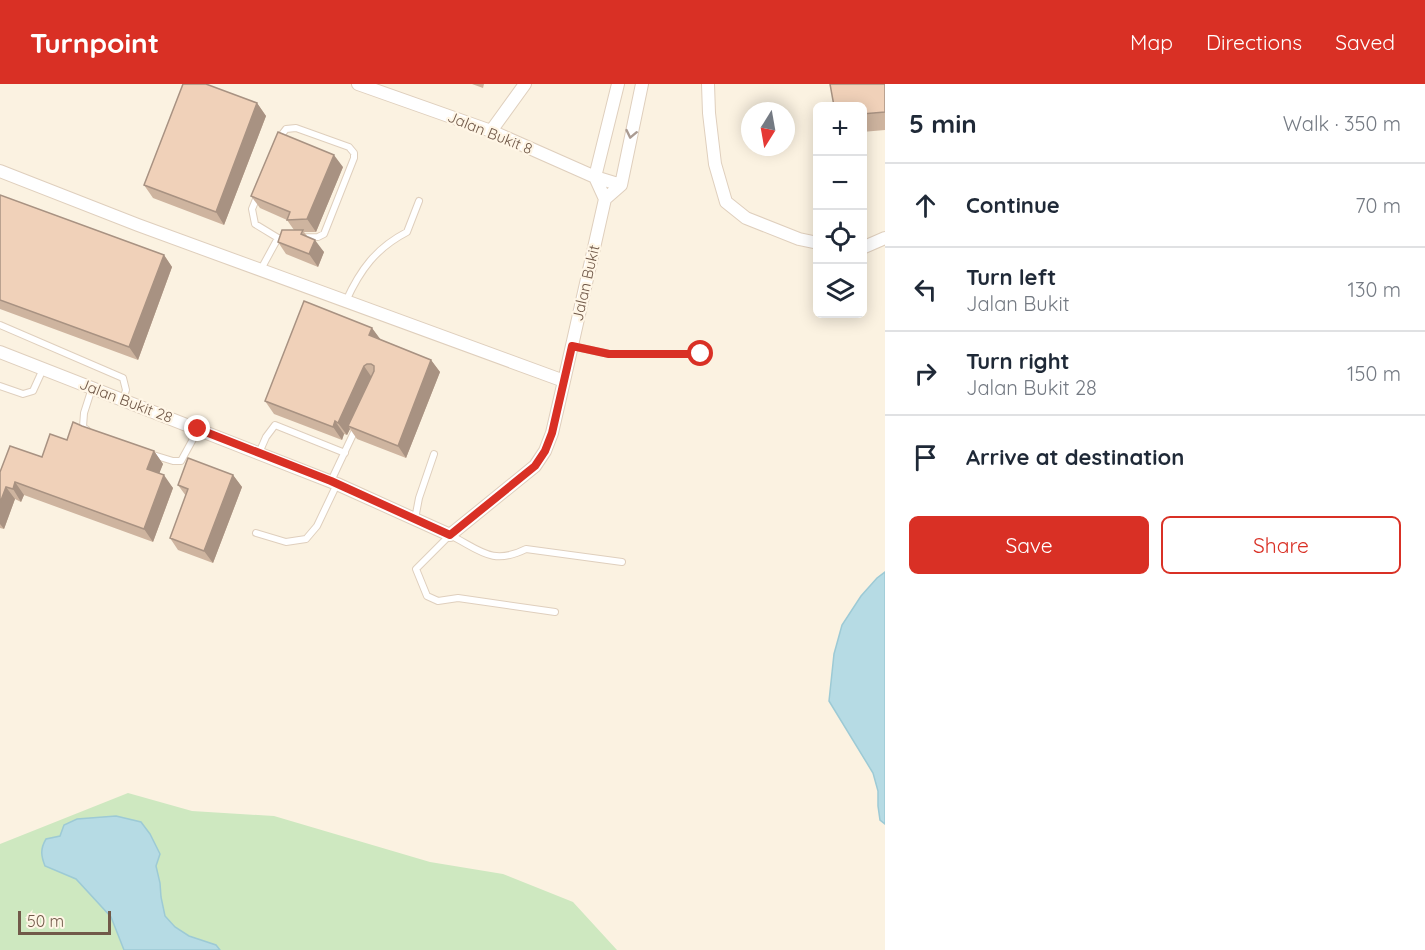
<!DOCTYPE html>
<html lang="en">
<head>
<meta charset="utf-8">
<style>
  body { margin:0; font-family:Quicksand,sans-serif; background:#f2f2f3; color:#1f2937 }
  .controls { position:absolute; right:18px; top:18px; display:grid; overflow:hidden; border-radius:9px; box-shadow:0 3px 15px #0003 }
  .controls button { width:54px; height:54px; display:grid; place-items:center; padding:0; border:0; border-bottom:2px solid #e0e1e3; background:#fff; color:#1f2937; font:30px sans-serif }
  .compass { position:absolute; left:741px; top:18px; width:54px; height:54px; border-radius:50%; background:#fff; box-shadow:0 3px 15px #0003; rotate:191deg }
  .scale { position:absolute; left:18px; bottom:15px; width:93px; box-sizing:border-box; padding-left:6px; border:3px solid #715949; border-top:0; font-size:16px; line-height:21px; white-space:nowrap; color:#715949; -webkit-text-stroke:4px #fff6e6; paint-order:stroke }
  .stop { position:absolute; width:18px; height:18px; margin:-14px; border:4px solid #d93025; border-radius:50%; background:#fff }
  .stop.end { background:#d93025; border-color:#fff; box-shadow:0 2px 6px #0008 }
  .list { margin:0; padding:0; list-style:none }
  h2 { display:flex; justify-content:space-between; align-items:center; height:78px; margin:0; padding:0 24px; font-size:26px }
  h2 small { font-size:20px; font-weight:400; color:#747a83 }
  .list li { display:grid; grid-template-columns:39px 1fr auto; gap:18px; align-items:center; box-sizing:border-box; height:84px; padding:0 24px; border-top:2px solid #e0e1e3 }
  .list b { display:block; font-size:22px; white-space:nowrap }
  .list p { margin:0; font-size:20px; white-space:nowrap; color:#747a83 }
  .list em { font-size:20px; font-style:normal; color:#747a83 }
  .actions { display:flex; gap:12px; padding:18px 24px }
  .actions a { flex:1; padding:14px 0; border:2px solid #d93025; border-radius:9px; text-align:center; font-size:21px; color:#d93025 }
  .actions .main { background:#d93025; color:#fff }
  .icon { flex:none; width:33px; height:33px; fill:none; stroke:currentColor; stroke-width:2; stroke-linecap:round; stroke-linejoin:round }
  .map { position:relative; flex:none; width:885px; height:866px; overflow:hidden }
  header { display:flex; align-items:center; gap:36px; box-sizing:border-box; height:84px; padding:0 30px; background:#d93025; color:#fff }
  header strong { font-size:28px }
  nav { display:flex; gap:33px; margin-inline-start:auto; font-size:21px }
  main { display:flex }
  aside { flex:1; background:#fff }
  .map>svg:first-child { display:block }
  .green { fill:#cee8c0 }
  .water { fill:#b6dbe4; stroke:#9dcad5; stroke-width:1.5 }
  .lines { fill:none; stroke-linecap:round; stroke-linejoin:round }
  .lane-casing { stroke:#dfcfbd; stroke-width:8 }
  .street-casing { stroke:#dfcfbd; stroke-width:14 }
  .lane { stroke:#fff; stroke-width:6 }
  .street { stroke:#fff; stroke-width:12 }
  .wall { fill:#ceb49f }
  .shaded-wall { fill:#a89282 }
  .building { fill:#f0d1b9; stroke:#a89282; stroke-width:1.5 }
  .oneway { stroke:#aa9b92 }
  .route { stroke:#d93025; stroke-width:8 }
  .labels { text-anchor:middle; stroke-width:4.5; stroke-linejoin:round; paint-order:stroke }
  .street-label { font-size:15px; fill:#715949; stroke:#fff6e6 }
</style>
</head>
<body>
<header>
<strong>Turnpoint</strong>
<nav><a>Map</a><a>Directions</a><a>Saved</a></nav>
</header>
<main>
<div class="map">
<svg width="885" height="866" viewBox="0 0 885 866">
  <rect width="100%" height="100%" fill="#fbf2e1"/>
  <!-- green -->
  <path class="green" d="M128,709l64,18 82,5 156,46 73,12 70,28 44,48h-617v-106z"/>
  <!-- water -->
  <path class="water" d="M885,488v252l-5,-4 -2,-14v-15l-5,-18 -44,-72 5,-47 8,-29 19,-29 16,-18z
    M116,732l25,6 9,12 10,20 -4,12 4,17 1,14 4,19 10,11 14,9 27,9 4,5h-96l-13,-33 -35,-38 -31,-13c-4,-10 -5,-17 1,-27l14,-3 4,-11 13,-6z"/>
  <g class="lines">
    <!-- lane casing -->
    <g class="lane-casing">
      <path id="lane" d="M296,44l53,19 5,6v5l-30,76 -6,3 -40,1 -23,-14 -3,-15 31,-76 3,-4z
        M260,187l18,-33
        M346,217c14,-31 30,-53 61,-69l12,-31
        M0,241l123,53 3,12 -3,10
        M572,262l37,8h92
        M0,302l23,8 10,-3 10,-22
        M87,346l-4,-3 1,-14 8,-25
        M259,369l7,-16 9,-12 70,28
        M150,370l23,7h8l17,-31
        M331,397l25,-53
        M415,435l4,-21 15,-44
        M256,449l30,9 20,-3 11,-13 20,-42
        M555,528l-97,-14 -20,3 -11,-5 -11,-27 34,-34c30,15 42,31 76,14l96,13"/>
    </g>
    <!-- street casing -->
    <g class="street-casing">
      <path id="street" d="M358,0l133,47 104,46 26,8
        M708,0l1,29 6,51 11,38 20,16 53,21 19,4
        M491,47l34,-47
        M0,87l138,54 426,156
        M605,115l-10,-22 23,-93
        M862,164l23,-10
        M0,268l337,132 113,51 85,-69 10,-15 7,-18 12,-52 41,-182 16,-14 21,-101"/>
    </g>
    <!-- lane -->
    <use href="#lane" class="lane"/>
    <!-- street -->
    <use href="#street" class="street"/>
  </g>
  <!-- wall -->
  <path class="wall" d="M472,0h12l-1,4z
    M885,0v46l-23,2v-26z
    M257,19l9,13 -42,109 -71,-27 -9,-13z
    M343,83l-27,65h-12l3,4 17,16 -6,15 -32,-13 -8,-12 16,-12 -7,-10 -27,-12 -9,-12z
    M0,111l164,60 8,12 -34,93 -138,-51z
    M372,244l8,12 51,20 9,12 -34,86 -49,-19 -7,-10 -3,6 -3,-1 -2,6 -68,-26 -9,-13z
    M82,342l72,25 9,13 -4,9 14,15 -20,54 -129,-47 -3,7 -6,-3 -11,30 -4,-1v-56l42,-15 25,-17z
    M233,391l9,12 -29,76 -35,-13 -8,-12 16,-42 -8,-11z"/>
  <!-- shaded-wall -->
  <path class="shaded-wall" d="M257,19l9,13 -42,109 -8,-13z
    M334,71l9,12 -27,65 -9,-13z
    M315,156l9,12 -6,15 -9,-13z
    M164,171l8,12 -34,93 -9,-13z
    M372,244l9,12 -12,-5z
    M431,276l9,12 -34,86 -8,-12z
    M364,282l9,13 -25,47 2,3 -3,6 -9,-12z
    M335,337l9,13 -2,6 -9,-13z
    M154,367l9,13 -7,18 -9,-13z
    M164,391l9,13 -20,54 -9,-13z
    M233,391l9,12 -29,76 -9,-12z
    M15,398l9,13 -3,7 -8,-13z
    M6,403l9,12 -11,30 -4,-5v-21z"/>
  <!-- building -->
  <path class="building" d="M183,0h23l51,19 -41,109 -72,-27z
    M830,0h55v28l-23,2v-8h-28z
    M278,48l56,23 -27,64 -20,1 3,-8 -39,-16z
    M0,111l164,60 -35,92 -129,-47z
    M282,146h21l-2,4 14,6 -6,14 -31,-12z
    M304,217l68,27 -3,7 62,25 -33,86 -50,-20 26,-55v-5l-3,-2h-4l-3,2 -26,57 -3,-2 -2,6 -68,-26z
    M73,338l9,4 72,25 -7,18 17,6 -20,54 -129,-47 -2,7 -7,-2 -6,16v-31l10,-26 32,11 8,-23 17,6z
    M188,374l45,17 -29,76 -34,-13 18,-49 -10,-4z"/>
  <!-- one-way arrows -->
  <defs><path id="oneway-chevron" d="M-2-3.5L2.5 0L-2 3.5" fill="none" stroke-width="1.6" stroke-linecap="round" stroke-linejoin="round" transform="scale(1.5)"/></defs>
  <use class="oneway" href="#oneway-chevron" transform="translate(631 50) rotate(102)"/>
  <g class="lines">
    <!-- route -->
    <path class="route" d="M198,345l133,52 119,54 85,-69 10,-15 7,-18 20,-87 37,8h92"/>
  </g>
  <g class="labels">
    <!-- street labels -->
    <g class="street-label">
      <text transform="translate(490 49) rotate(22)" y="5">Jalan Bukit 8</text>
      <text transform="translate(586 199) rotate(-77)" y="5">Jalan Bukit</text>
      <text transform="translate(126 317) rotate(21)" y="5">Jalan Bukit 28</text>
    </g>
  </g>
</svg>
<div class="controls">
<button>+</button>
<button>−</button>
<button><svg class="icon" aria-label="locate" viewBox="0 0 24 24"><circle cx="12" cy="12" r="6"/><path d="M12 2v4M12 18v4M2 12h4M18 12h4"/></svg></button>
<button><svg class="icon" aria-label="layers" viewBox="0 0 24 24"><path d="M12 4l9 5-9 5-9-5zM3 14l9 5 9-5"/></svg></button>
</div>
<svg class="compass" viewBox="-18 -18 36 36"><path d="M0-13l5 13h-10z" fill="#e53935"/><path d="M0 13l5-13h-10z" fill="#747a83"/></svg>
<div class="scale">50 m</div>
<div class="stop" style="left:701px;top:270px"></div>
<div class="stop end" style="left:198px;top:345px"></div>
</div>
<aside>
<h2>5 min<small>Walk · 350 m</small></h2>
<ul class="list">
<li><svg class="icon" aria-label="ahead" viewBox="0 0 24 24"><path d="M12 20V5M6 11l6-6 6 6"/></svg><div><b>Continue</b></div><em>70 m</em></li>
<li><svg class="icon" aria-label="left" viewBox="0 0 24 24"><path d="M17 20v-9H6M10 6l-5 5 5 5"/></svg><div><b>Turn left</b><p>Jalan Bukit</p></div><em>130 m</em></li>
<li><svg class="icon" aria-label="right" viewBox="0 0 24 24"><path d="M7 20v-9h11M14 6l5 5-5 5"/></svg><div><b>Turn right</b><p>Jalan Bukit 28</p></div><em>150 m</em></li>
<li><svg class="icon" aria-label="arrive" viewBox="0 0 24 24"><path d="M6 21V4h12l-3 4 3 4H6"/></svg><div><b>Arrive at destination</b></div></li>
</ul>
<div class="actions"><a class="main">Save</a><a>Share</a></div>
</aside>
</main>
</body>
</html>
